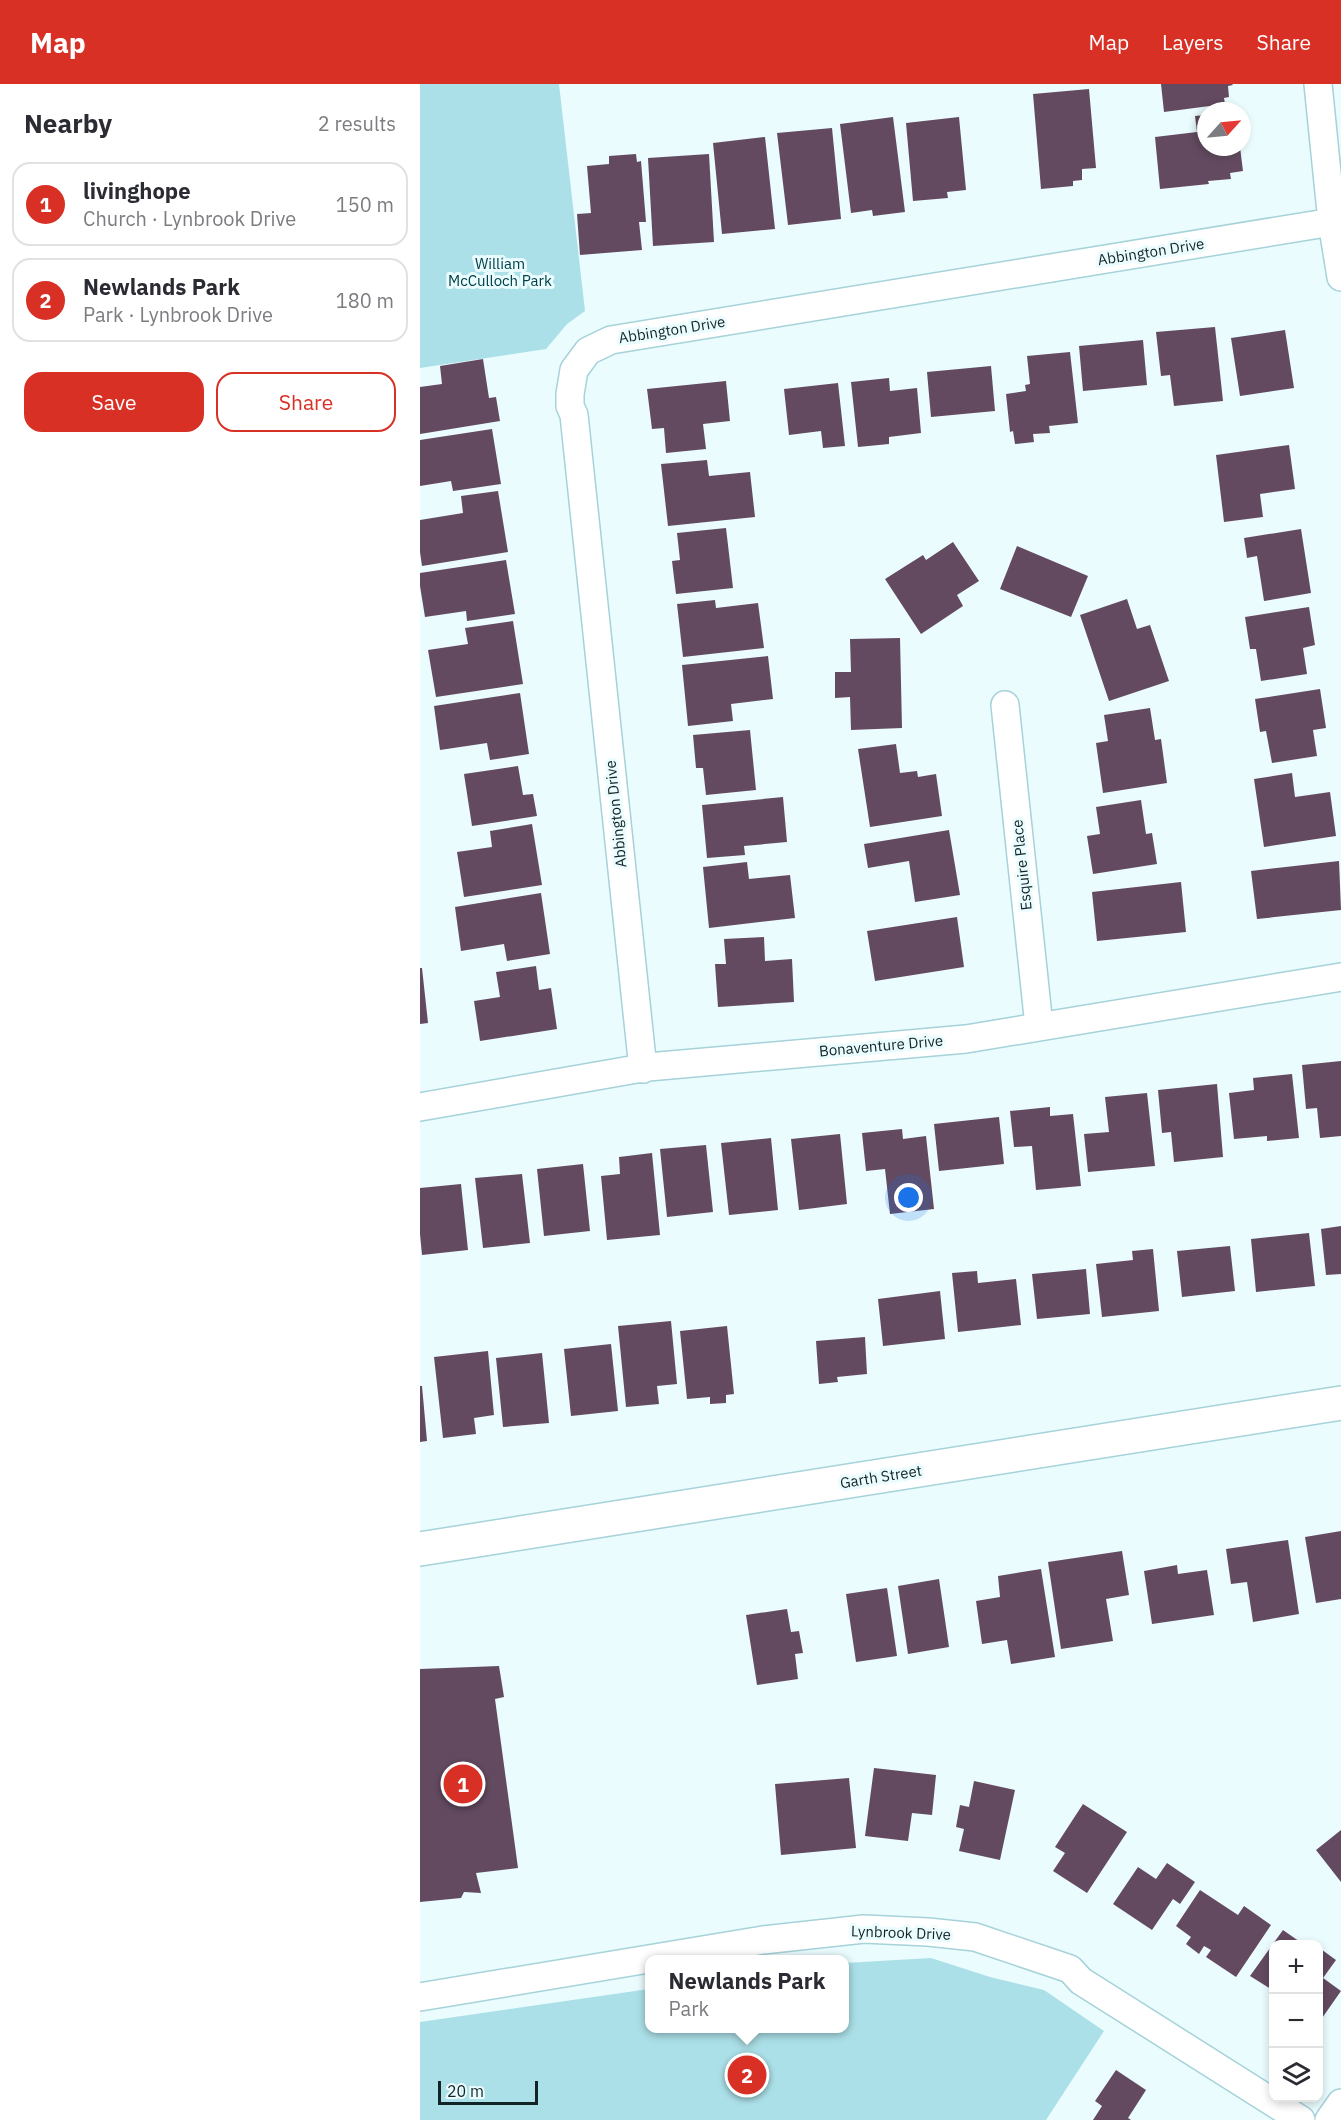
<!DOCTYPE html>
<html lang="en">
<head>
<meta charset="utf-8">
<style>
  body { margin:0; font-family:"IBM Plex Sans",sans-serif; background:#f2f2f3; color:#2b2b33 }
  .controls { position:absolute; right:18px; bottom:18px; display:grid; overflow:hidden; border-radius:12px; box-shadow:0 3px 9px #0003 }
  .controls button { width:54px; height:54px; display:grid; place-items:center; padding:0; border:0; border-bottom:2px solid #e1e1e2; background:#fff; color:#2b2b33; font:30px sans-serif }
  .compass { position:absolute; left:777px; top:18px; width:54px; height:54px; border-radius:50%; background:#fff; box-shadow:0 3px 9px #0003; rotate:63deg }
  .scale { position:absolute; left:18px; bottom:15px; width:100px; box-sizing:border-box; padding-left:6px; border:3px solid #132426; border-top:0; font-size:16px; line-height:21px; white-space:nowrap; color:#132426; -webkit-text-stroke:4px #eafcfe; paint-order:stroke }
  .you { position:absolute; left:489px; top:1114px; width:21px; height:21px; margin:-15px; border:4px solid #fff; border-radius:50%; background:#1a73e8; box-shadow:0 0 0 9px #1a73e833 }
  .badge { display:grid; place-items:center; width:39px; height:39px; border-radius:50%; background:#d93025; color:#fff; font-size:20px; font-weight:700 }
  .pin { position:absolute; translate:-50% -50%; border:3px solid #fff; box-shadow:0 2px 6px #0006 }
  .popup { position:absolute; left:225px; top:1871px; width:204px; height:78px; box-sizing:border-box; display:grid; place-content:center; border-radius:12px; background:#fff; filter:drop-shadow(0 2px 4px #0005); font-size:20px; white-space:nowrap; color:#7c7c81 }
  .popup b { font-size:22px; color:#2b2b33 }
  .popup::after { content:''; position:absolute; left:50%; top:100%; margin-left:-12px; border:12px solid transparent; border-top-color:#fff }
  .list { margin:0; padding:0; list-style:none }
  h2 { display:flex; justify-content:space-between; align-items:center; height:78px; margin:0; padding:0 24px; font-size:26px }
  h2 small { font-size:20px; font-weight:400; color:#7c7c81 }
  .list li { display:grid; grid-template-columns:39px 1fr auto; gap:18px; align-items:center; box-sizing:border-box; height:84px; margin:0 12px 12px; padding:0 12px; border:2px solid #e1e1e2; border-radius:18px }
  .list b { display:block; font-size:22px; white-space:nowrap }
  .list p { margin:0; font-size:20px; white-space:nowrap; color:#7c7c81 }
  .list em { font-size:20px; font-style:normal; color:#7c7c81 }
  .actions { display:flex; gap:12px; padding:18px 24px }
  .actions a { flex:1; padding:14px 0; border:2px solid #d93025; border-radius:18px; text-align:center; font-size:21px; color:#d93025 }
  .actions .main { background:#d93025; color:#fff }
  .icon { flex:none; width:33px; height:33px; fill:none; stroke:currentColor; stroke-width:2; stroke-linecap:round; stroke-linejoin:round }
  .map { position:relative; flex:none; width:921px; height:2036px; overflow:hidden }
  header { display:flex; align-items:center; gap:36px; box-sizing:border-box; height:84px; padding:0 30px; background:#d93025; color:#fff }
  header strong { font-size:28px }
  nav { display:flex; gap:33px; margin-inline-start:auto; font-size:21px }
  main { display:flex }
  aside { flex:1; background:#fff }
  .map>svg:first-child { display:block }
  .green { fill:#ace0e8 }
  .building { fill:#634a60 }
  .lines { fill:none; stroke-linecap:round; stroke-linejoin:round }
  .minor-casing { stroke:#a6d2d9; stroke-width:30 }
  .secondary-casing { stroke:#a6d2d9; stroke-width:36 }
  .minor { stroke:#fff; stroke-width:27 }
  .secondary { stroke:#fff; stroke-width:33 }
  .labels { text-anchor:middle; stroke-width:6; stroke-linejoin:round; paint-order:stroke }
  .street-label { font-size:15px; fill:#132426; stroke:#eafcfe }
  .park-label { font-size:15px; fill:#004047; stroke:#eafcfe }
</style>
</head>
<body>
<header>
<strong>Map</strong>
<nav><a>Map</a><a>Layers</a><a>Share</a></nav>
</header>
<main>
<aside>
<h2>Nearby<small>2 results</small></h2>
<ul class="list">
<li><span class="badge">1</span><div><b>livinghope</b><p>Church · Lynbrook Drive</p></div><em>150 m</em></li>
<li><span class="badge">2</span><div><b>Newlands Park</b><p>Park · Lynbrook Drive</p></div><em>180 m</em></li>
</ul>
<div class="actions"><a class="main">Save</a><a>Share</a></div>
</aside>
<div class="map">
<svg width="921" height="2036" viewBox="0 0 921 2036">
  <rect width="100%" height="100%" fill="#eafcfe"/>
  <!-- green -->
  <path class="green" d="M0,0h139l26,227 -18,13 -21,25 -126,19z
    M511,1874l59,19 54,13 60,41 -58,89h-626v-98l229,-33 1,39h194l1,-65z"/>
  <!-- building -->
  <path class="building" d="M741,0h71l1,1 -5,1 1,11 -5,1 1,6 -61,8z
    M669,5l7,79 -14,1v11l-9,1v5l-32,3 -8,-95z
    M786,31v32h34l3,24 -13,2 1,6 -23,2 1,3 -49,5 -5,-52 42,-5 -2,-16z
    M473,33l12,95 -32,4 -1,-6 -21,3 -11,-89z
    M539,33l7,73 -19,2 1,6 -35,3 -7,-78z
    M412,44l9,91 -53,6 -11,-92z
    M345,53l10,92 -53,5 -9,-91z
    M216,70l1,8 4,-1 5,61h-7l3,28 -62,5 -3,-41 14,-1 -4,-47 22,-2v-8z
    M289,70l5,88 -61,4 -5,-88z
    M795,243l8,74 -49,5 -4,-31 -9,1 -5,-44z
    M865,246l9,58 -54,8 -9,-58z
    M723,256l4,45 -64,6 -4,-45z
    M650,268l8,71 -29,3 1,7 -17,1 1,8 -19,2 -2,-13 -3,1 -4,-38 20,-3 -1,-6 5,-1 -3,-28z
    M63,275l6,39 7,-1 4,24 -80,13v-47l22,-3 -2,-18z
    M571,282l4,45 -64,6 -4,-45z
    M469,294l1,13 27,-3 4,45 -32,4v7l-31,3 -7,-65z
    M306,297l4,40 -27,3 3,25 -40,4 -2,-25 -12,1 -5,-40z
    M418,299l7,63 -22,2 -2,-17 -32,4 -5,-46z
    M72,345l9,55 -48,7 -2,-10 -31,5v-46z
    M869,361l6,44 -35,5 3,23 -39,5 -8,-67z
    M287,376l2,16 41,-4 5,45 -87,9 -7,-62z
    M78,407l10,61 -86,14 -2,-14v-32l43,-7 -2,-17z
    M306,444l7,60 -57,6 -4,-33 8,-1 -3,-27z
    M881,445l10,64 -47,8 -7,-45 -10,2 -3,-20z
    M533,458l26,39 -22,14 6,11 -42,28 -36,-55 38,-24 3,5z
    M597,462l71,30 -17,41 -71,-28z
    M86,476l9,54 -48,7 -1,-10 -41,6 -5,-31v-13z
    M707,515l10,30 13,-4 19,56 -60,20 -29,-86z
    M295,516l1,8 42,-5 6,45 -81,9 -6,-53z
    M889,523l6,38 -12,3 4,26 -46,7 -5,-32h-6l-5,-32z
    M93,537l10,63 -87,13 -8,-47 40,-6 -3,-16z
    M480,554l2,90 -51,2 -1,-33 -15,1v-26h16l-1,-33z
    M348,572l5,43 -42,5 2,17 -45,5 -6,-61z
    M900,605l6,39 -13,2 4,26 -45,7 -6,-32 -6,1 -5,-33z
    M100,609l9,61 -39,6 -3,-17 -47,7 -6,-44z
    M730,624l5,32 6,-1 6,44 -64,10 -7,-50 12,-2 -4,-26z
    M330,646l6,60 -50,5 -3,-27h-7l-3,-33z
    M476,660l4,29 17,-2 1,6 18,-3 6,42 -72,11 -12,-78z
    M98,682l5,29 10,-1 4,22 -65,10 -8,-52z
    M872,689l3,24 35,-5 6,44 -72,11 -10,-68z
    M363,713l4,45 -43,4 1,9 -38,3 -5,-53z
    M721,716l5,34 6,-1 5,31 -64,10 -6,-38 13,-2 -4,-27z
    M112,740l10,61 -78,12 -7,-45 35,-5 -2,-16z
    M529,746l11,65 -45,7 -6,-41 -41,7 -4,-24z
    M919,777l2,49 -84,9 -6,-48z
    M327,778l2,17 41,-4 5,43 -86,10 -6,-61z
    M761,798l5,50 -89,9 -5,-49z
    M121,809l9,61 -43,7 -3,-17 -43,7 -6,-44z
    M537,833l7,50 -89,14 -8,-50z
    M344,853l1,24 27,-2 2,43 -76,5 -3,-43h11l-2,-25z
    M116,882l3,24 12,-2 6,41 -77,12 -6,-40 26,-4 -4,-25z
    M0,884h2l6,55 -8,1z
    M921,977v75l-21,2 -3,-30 -11,1 -4,-44z
    M872,990l7,64 -32,3v-5l-33,3 -5,-46 25,-3 -1,-12z
    M797,1000l6,73 -49,5 -3,-30 -9,1 -4,-43z
    M727,1009l8,73 -67,6 -4,-38 25,-2 -4,-35z
    M630,1023v9l23,-2 8,72 -45,4 -4,-44 -18,1 -4,-36z
    M579,1033l5,47 -65,7 -5,-47z
    M482,1045l1,10 23,-3 8,73 -44,5 -5,-45 -19,2 -4,-38z
    M420,1050l7,70 -48,6 -8,-71z
    M351,1054l7,72 -49,5 -8,-72z
    M286,1061l7,67 -46,5 -7,-68z
    M232,1069l8,82 -53,5 -6,-64 19,-2 -1,-17z
    M163,1080l7,67 -46,5 -7,-67z
    M102,1090l8,69 -47,5 -8,-70z
    M41,1100l7,66 -46,5 -2,-21v-46z
    M921,1142v48l-15,1 -5,-46z
    M889,1149l6,53 -59,6 -5,-53z
    M810,1162l5,45 -53,6 -5,-46z
    M733,1165l6,62 -57,6 -6,-53 37,-4 -1,-9z
    M666,1185l4,45 -53,5 -5,-45z
    M557,1187l1,12 38,-4 5,46 -63,7 -6,-59z
    M520,1207l5,48 -62,7 -5,-47z
    M251,1237l6,63 -20,2 2,18 -33,3 -8,-81z
    M307,1242l7,68 -8,1v8l-16,1v-7l-23,2 -7,-68z
    M445,1253l2,37 -30,3 1,5 -19,2 -3,-43z
    M191,1260l7,67 -47,5 -7,-67z
    M68,1267l6,64 -20,3 2,16 -33,4 -9,-81z
    M122,1269l7,70 -46,4 -7,-69z
    M0,1302h2l5,55 -7,1z
    M921,1447v68l-25,4 -11,-66z
    M868,1456l11,74 -46,8 -6,-40 -16,2 -5,-35z
    M702,1467l7,44 -23,4 7,42 -52,8 -13,-87z
    M757,1481l1,9 29,-4 7,45 -62,9 -8,-53z
    M621,1485l14,88 -44,7 -4,-24 -25,4 -6,-43 24,-4 -2,-21z
    M519,1495l10,68 -41,7 -10,-68z
    M467,1504l10,68 -41,6 -10,-68z
    M367,1525l4,23 8,-1 4,22 -8,1 3,25 -41,6 -11,-70z
    M79,1582l5,31 -9,2 23,169 -42,5 5,20 -17,-1 -3,6 -41,4v-233z
    M454,1684l62,7 -4,40 -20,-2 -4,28 -43,-5z
    M429,1694l7,70 -75,7 -6,-71z
    M554,1697l41,9 -15,70 -41,-9 5,-22 -8,-2 4,-22 9,2z
    M663,1720l44,28 -40,61 -34,-22 12,-18 -10,-6z
    M921,1746v52l-25,-32z
    M747,1779l28,19 -15,22 -7,-5 -21,31 -39,-26 25,-37 18,12z
    M780,1806l38,25 6,-9 27,19 -35,52 -30,-20 5,-7 -7,-4 -5,8 -13,-10 5,-7 -15,-11z
    M863,1846l20,14h-29v47l-24,-15z
    M898,1863l18,13 -13,18 18,13 -21,30 -2,-1z
    M696,1986l30,20 -18,28 3,2h-38l9,-14 -7,-5z"/>
  <g class="lines">
    <!-- minor casing -->
    <g class="minor-casing">
      <path id="minor" d="M898,0l14,138 9,55
        M585,621l34,321
        M223,985l-69,-654 -4,-9v-12l4,-24 14,-19 23,-11 721,-118
        M0,1023l228,-40 318,-28 375,-62
        M0,1913l343,-57 101,-11 64,3 47,5 95,32 11,12 220,139
        M909,2036l12,-17"/>
    </g>
    <!-- secondary casing -->
    <g class="secondary-casing">
      <path id="secondary" d="M0,1465l921,-146"/>
    </g>
    <!-- minor -->
    <use href="#minor" class="minor"/>
    <!-- secondary -->
    <use href="#secondary" class="secondary"/>
  </g>
  <g class="labels">
    <!-- street labels -->
    <g class="street-label">
      <text transform="translate(731 168) rotate(-9)" y="5">Abbington Drive</text>
      <text transform="translate(252 246) rotate(-9)" y="5">Abbington Drive</text>
      <text transform="translate(196 730) rotate(-96)" y="5">Abbington Drive</text>
      <text transform="translate(602 781) rotate(-96)" y="5">Esquire Place</text>
      <text transform="translate(461 962) rotate(-5)" y="5">Bonaventure Drive</text>
      <text transform="translate(461 1393) rotate(-9)" y="5">Garth Street</text>
      <text transform="translate(481 1849) rotate(2)" y="5">Lynbrook Drive</text>
    </g>
    <!-- park labels -->
    <g class="park-label">
      <text x="80" y="185">William<tspan x="80" dy="17">McCulloch Park</tspan></text>
    </g>
  </g>
</svg>
<div class="controls">
<button>+</button>
<button>−</button>
<button><svg class="icon" aria-label="layers" viewBox="0 0 24 24"><path d="M12 4l9 5-9 5-9-5zM3 14l9 5 9-5"/></svg></button>
</div>
<svg class="compass" viewBox="-18 -18 36 36"><path d="M0-13l5 13h-10z" fill="#e53935"/><path d="M0 13l5-13h-10z" fill="#7c7c81"/></svg>
<div class="scale">20 m</div>
<div class="you"></div>
<div class="pin badge" style="left:43px;top:1700px">1</div>
<div class="pin badge" style="left:327px;top:1991px">2</div>
<div class="popup"><b>Newlands Park</b>Park</div>
</div>
</main>
</body>
</html>
